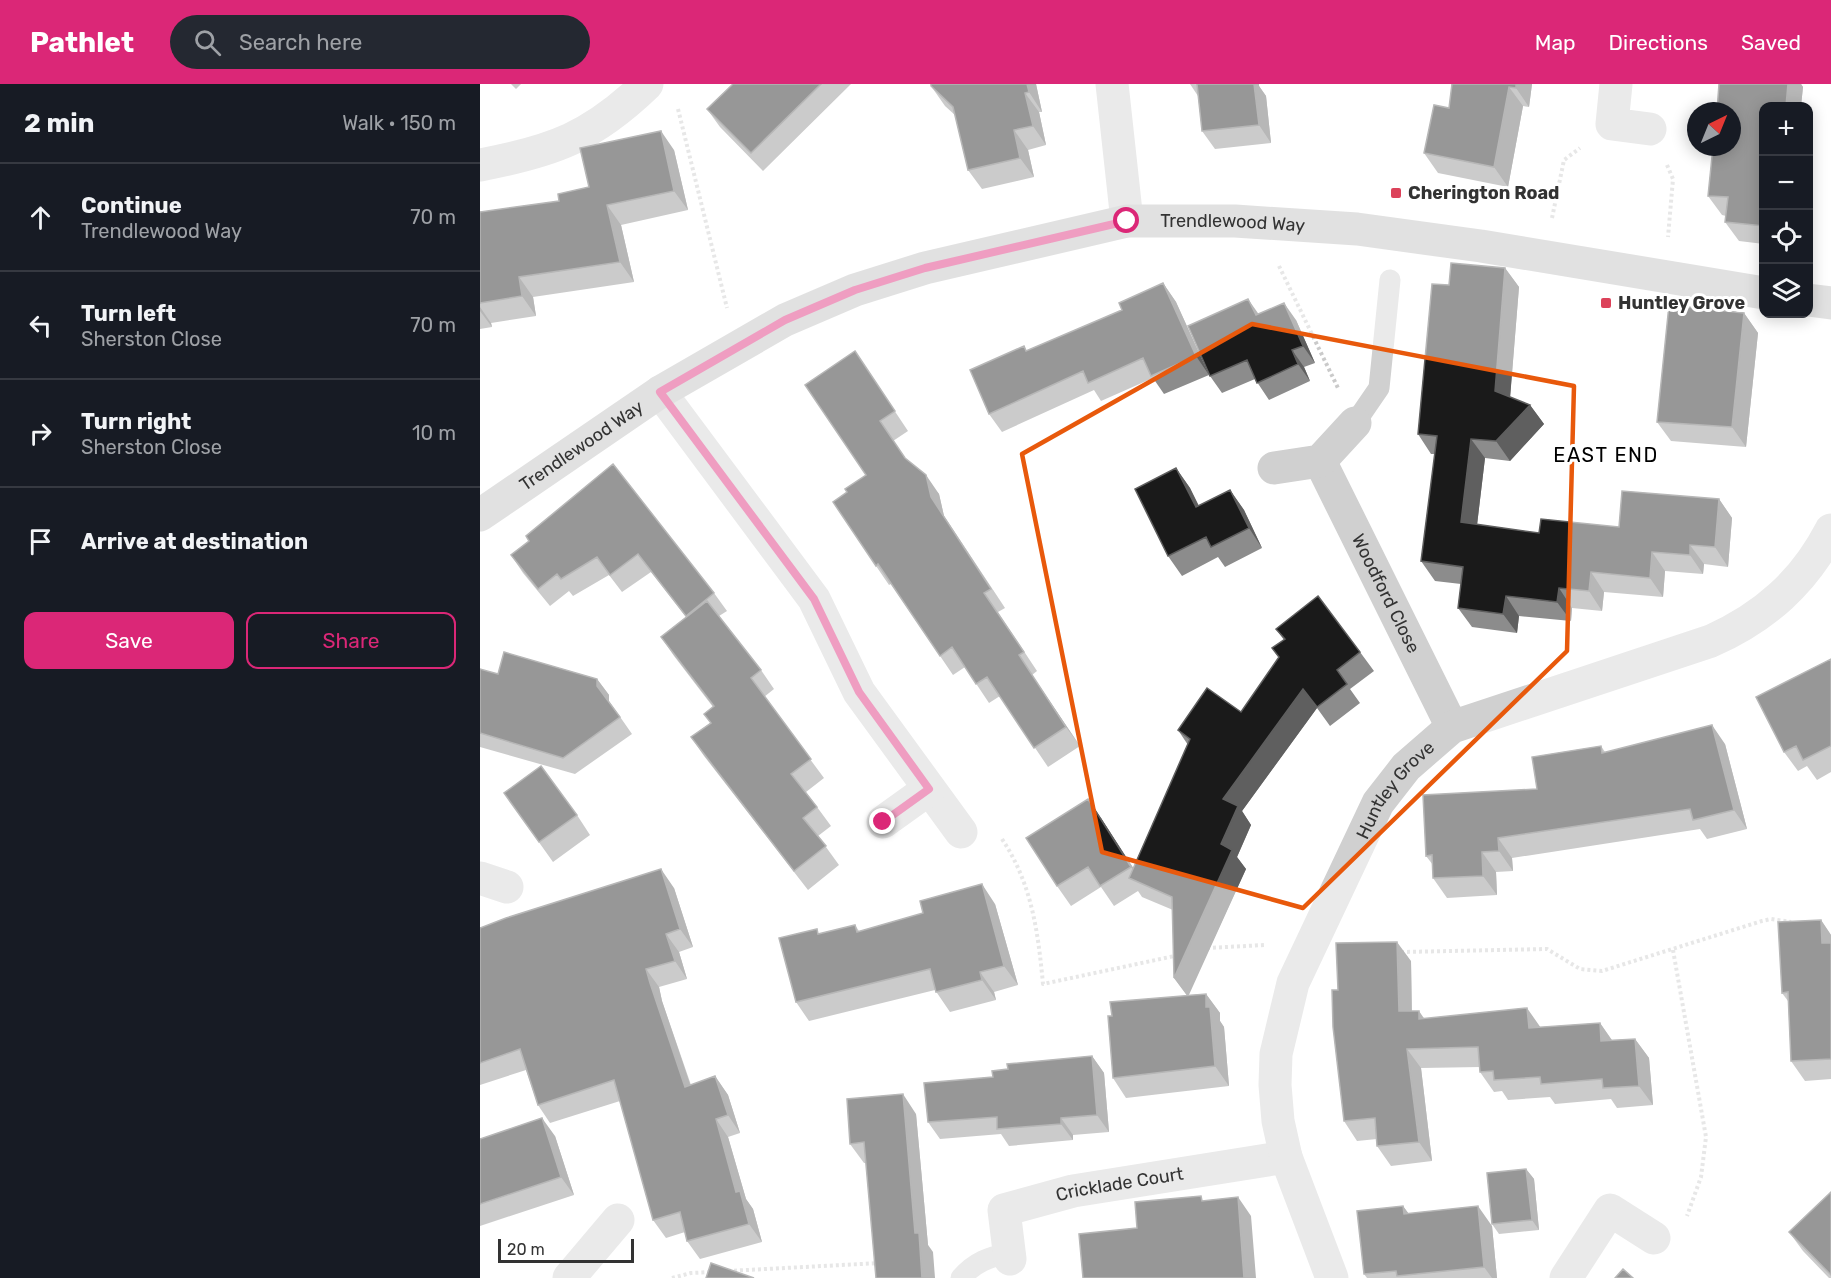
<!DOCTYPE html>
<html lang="en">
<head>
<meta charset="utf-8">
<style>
  body { margin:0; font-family:Rubik,sans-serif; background:#242831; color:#f1f3f6 }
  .controls { position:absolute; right:18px; top:18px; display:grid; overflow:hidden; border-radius:12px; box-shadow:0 3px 15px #0003 }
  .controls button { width:54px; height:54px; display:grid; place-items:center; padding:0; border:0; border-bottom:2px solid #363941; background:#171b24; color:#f1f3f6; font:30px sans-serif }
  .compass { position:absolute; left:1207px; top:18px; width:54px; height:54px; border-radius:50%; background:#171b24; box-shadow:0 3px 15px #0003; rotate:43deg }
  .scale { position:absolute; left:18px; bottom:15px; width:136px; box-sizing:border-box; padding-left:6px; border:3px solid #333; border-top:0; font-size:16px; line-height:21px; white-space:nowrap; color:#333; -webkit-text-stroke:4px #fff; paint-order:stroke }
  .stop { position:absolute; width:18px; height:18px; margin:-14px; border:4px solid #db2777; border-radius:50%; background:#fff }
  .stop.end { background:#db2777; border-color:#fff; box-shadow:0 2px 6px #0008 }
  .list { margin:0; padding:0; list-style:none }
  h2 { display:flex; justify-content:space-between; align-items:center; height:78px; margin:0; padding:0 24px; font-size:26px }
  h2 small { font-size:20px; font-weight:400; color:#9ea1a6 }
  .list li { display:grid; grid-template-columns:39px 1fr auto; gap:18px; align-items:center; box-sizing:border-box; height:108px; padding:0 24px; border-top:2px solid #363941 }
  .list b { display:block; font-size:22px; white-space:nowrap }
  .list p { margin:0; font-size:20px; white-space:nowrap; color:#9ea1a6 }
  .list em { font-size:20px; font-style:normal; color:#9ea1a6 }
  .actions { display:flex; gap:12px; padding:18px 24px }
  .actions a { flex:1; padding:14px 0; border:2px solid #db2777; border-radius:12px; text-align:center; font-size:21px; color:#db2777 }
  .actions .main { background:#db2777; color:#fff }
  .icon { flex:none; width:33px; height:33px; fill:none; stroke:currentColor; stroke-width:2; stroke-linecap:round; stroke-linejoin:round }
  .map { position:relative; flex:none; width:1351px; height:1194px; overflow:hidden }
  header { display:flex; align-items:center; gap:36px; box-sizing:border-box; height:84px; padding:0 30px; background:#db2777; color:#fff }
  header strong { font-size:28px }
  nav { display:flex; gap:33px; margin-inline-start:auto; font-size:21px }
  .search { width:420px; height:54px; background:#242831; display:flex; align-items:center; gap:15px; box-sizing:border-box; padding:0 21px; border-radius:33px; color:#9ea1a6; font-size:22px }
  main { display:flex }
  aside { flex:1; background:#171b24 }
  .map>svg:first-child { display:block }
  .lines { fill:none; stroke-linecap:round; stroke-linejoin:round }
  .path { stroke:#cacaca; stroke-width:4; stroke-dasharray:3 3; stroke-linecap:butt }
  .lane { stroke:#d0d0d0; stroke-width:21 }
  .street { stroke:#d0d0d0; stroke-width:33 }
  .secondary { stroke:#bdbdbd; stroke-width:33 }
  .wall { fill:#8c8c8c }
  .shaded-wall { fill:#5f5f5f }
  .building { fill:#1a1a1a; stroke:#5f5f5f; stroke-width:1.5 }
  .route { stroke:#db2777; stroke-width:8 }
  .marked { fill:none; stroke:#e8590c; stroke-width:4.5; stroke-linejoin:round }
  .poi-dot { fill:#dc425a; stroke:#fff; stroke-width:2 }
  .labels { text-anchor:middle; stroke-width:6; stroke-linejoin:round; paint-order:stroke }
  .poi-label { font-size:18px; font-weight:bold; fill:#333; stroke:#fff; text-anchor:start }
  .street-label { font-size:18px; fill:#333; stroke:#fff }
  .neighbourhood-label { font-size:20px; letter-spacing:1.5px; fill:#000; stroke:#fff }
</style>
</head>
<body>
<header>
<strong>Pathlet</strong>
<div class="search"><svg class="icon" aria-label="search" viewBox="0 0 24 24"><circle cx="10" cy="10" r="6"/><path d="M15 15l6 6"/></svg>Search here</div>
<nav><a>Map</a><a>Directions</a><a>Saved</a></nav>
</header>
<main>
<aside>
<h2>2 min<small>Walk · 150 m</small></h2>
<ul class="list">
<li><svg class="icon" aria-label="ahead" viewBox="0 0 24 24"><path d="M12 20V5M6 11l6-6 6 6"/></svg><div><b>Continue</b><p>Trendlewood Way</p></div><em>70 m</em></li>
<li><svg class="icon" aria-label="left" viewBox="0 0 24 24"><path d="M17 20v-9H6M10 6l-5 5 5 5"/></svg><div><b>Turn left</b><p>Sherston Close</p></div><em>70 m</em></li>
<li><svg class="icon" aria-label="right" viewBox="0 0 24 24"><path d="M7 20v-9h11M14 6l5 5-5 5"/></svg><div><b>Turn right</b><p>Sherston Close</p></div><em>10 m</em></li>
<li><svg class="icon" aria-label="arrive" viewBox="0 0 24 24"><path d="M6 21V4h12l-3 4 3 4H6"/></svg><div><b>Arrive at destination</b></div></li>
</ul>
<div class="actions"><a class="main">Save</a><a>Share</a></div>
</aside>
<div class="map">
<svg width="1351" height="1194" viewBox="0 0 1351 1194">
  <rect width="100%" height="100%" fill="#fff"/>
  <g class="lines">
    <!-- path -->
    <path class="path" d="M198,25l49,199
      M1187,81l6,14 -5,58
      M1072,134l12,-58 16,-12
      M799,182l59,122
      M522,755c30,45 36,93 41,145l136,-29
      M727,864l58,-3
      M1193,866l33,187 -5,40 -14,39
      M921,868l146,-3 33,20 22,2 160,-50 9,-2 20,3
      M248,1187l152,-8
      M192,1194l19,-5 21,-1"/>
    <!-- lane -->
    <path class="lane" d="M875,339l24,-35 11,-108
      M481,1194c14,-16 28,-21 48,-25"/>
    <!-- street -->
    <g class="street">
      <path d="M632,0l15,137"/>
      <path d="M1136,0l-4,40 38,5"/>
      <path d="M0,81c74,-14 112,-28 167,-81"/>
      <path d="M180,308l154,207 45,93 102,140"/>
      <path id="s1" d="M840,377l132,266"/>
      <path d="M794,384l46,-7 35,-38"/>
      <path d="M403,738l46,-33"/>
      <path d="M0,794l27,9"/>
      <path id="s2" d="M530,1175l-6,-49 69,-19 213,-34"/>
      <path d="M89,1194l49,-58"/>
      <path id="s3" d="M852,1194l-46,-121 -8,-36 -3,-36 1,-31 17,-71 85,-180 28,-36 46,-40 259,-86c54,-24 93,-59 120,-111"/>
      <path d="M1086,1194l44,-68 44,28"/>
    </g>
    <!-- secondary -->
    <g class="secondary">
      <path d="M1328,216l23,3"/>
      <path id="s4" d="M0,431l180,-123 125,-72 70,-30 70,-22 202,-47h108l122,8 124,17 283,47"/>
    </g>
  </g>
  <!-- wall -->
  <path class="wall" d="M31,0h10l-5,5z
    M253,0h118l-88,87 -43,-44 -13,-18z
    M556,0l6,28h-3l7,33 -18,5 6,27 -52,12 -14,-19 -12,-54 -11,-10 -14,-20z
    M710,0l69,2 7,10 5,47 -56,6 -13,-18 -4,-35z
    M972,0h80l-3,23 -6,-1 -15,81 -70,-14 -14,-20 25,-45z
    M1239,0h82l2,3 -2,19h-37v138l-25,-3 -14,-19 1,-6 -4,-1 -14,-19 5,-49h19v-36h-15z
    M194,66l14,60 -67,15 13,57 -101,15 3,19 -45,7 1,4 -12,2v-117l79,-11z
    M1025,184l14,19 -9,110 20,8 14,19 -34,37 -25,-3 -8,67 62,8 80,-6 100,-28 13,19 -4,49 -24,-3 -1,10 -38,-3 -2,26 -59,-5 -2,19 -30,-3 -1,13 -52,-5 -2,17 -45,-6 -14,-19 3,-24 -26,-3 -14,-20 14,-107h-4l-13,-20 31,-149z
    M683,199l13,19 33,73 -45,19 -11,-16 -52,23 -7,-11 -92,42 -13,-18 35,-68 3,5 95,-41z
    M1264,229l14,20 -12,114 -75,-6 -14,-19z
    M779,230l37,6 19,43 -11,4 6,14 -41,19 -14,-21 -33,14 -12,-17z
    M388,287l40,60 -15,10 13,18 33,35 5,22 61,92 -7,4 39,59 -5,4 48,71 -32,21 -48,-71 -11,7 -24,-36 -12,8 -62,-91 -2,1 -13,-19 -29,-74 19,-17z
    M133,380l101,129 13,18 -8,5 42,54 13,19 -10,8 60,81 -18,14 25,34 -13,10 21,29 -31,25 -104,-134 -13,-19 19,-14 3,-16 -39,-51 -13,-19 25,-20 -35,-45 -29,20 -13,-17 -36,21 -4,-5 -19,15 -27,-33 -12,-18 18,-14z
    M696,384l14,20 9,18 31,-16 14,20 18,38 -37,19 -7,-10 -36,19 -14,-20z
    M796,545l84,23 14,19 -24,18 10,14 -30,23 -13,-18 -75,103 9,14 -14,32 9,12 -58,126 18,-1 14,19v8l4,6 5,59 -103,12 -13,-20 -1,-62 75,-21 -13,-17 -1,-68 -31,-13 -4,-6 -24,15 -13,-19 -30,19 -14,-20 44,-68 32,50 55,-123 -10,-15 63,-18 38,-54 -7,-10 12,-8z
    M1351,575v113l-14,8 -10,-14 -9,5 -14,-19z
    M0,585l18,5 99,5 12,16v6l23,33 -57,40 -95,-27z
    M1245,660l22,85 -40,10 -7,-10 -188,29 1,13 -17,1 1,23 -50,3 -14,-20v-13l-7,-9 111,-67 64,-43 4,6z
    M24,709l73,22 13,20 -37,27z
    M194,804l19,59 -14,5 8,27 -28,8 3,14 29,84 24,-9 13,19 12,38 -12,4 18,62 7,10 9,33 -62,17 -13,-18 -2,-9 -19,6 -13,-18 -33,-119 -70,22 -12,-18 -12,-35 -46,15v-157z
    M515,820l23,81 -24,7 2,8 -46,12 -15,-22 -126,31 -13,-19 24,-68 35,-9 4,6z
    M1341,836l10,15v144l-26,2 -14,-20 -3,-60 -6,-8z
    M931,877l1,50 12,7 117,9 59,-4 12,17 23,-1 14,19 4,47 -36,3 -6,-9 -56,5 -5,-7 -42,3 -6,-9 -8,1 -14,-20v-5l-59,1 11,93 -41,5 -14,-20v-7l-20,2 -13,-20 -6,-131z
    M612,972l12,17 5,59 -36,3v5l-64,6 -8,-12 -61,5 -12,-17 65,-45 15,-8z
    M436,1030l12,131 5,7 -67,-89h-2l-14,-19z
    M75,1052l19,59 -94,31v-87z
    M1046,1085l8,10 5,51 -40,4 -7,-10z
    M1351,1108v86h-2l-26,-27 -14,-19z
    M923,1122l5,7 84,13 5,52h-130l-3,-4z"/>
  <!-- shaded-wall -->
  <path class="shaded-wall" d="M547,0h9l6,28 -13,-20z
    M771,0h8v2l7,10 5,47 -12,-18z
    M1036,0h16l-3,23 -13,-19z
    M1308,0h13l2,3 -2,19h-15z
    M1029,3l14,19 -15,81 -14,-20z
    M545,9l14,19 7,33 -13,-19z
    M534,46l14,20 6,27 -14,-19z
    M181,47l13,19 14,60 -14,-19z
    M127,121l14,20 13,57 -14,-20z
    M1025,184l14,19 -10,124 -14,-20z
    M39,193l14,20 3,19 -14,-20z
    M683,199l13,19 33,73 -13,-19z
    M768,215l12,17 -4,-1z
    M804,219l12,17 19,43 -12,-17z
    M0,223l11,16 1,4 -12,-16z
    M1264,229l14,20 -12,114 -14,-20z
    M812,266l12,17 6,14 -12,-17z
    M1050,321l14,19 -34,37 -14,-20z
    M991,355l14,19 -10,84 -14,-20z
    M696,384l14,20 19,39 -13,-20z
    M446,391l13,19 5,22 61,92 -74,-111z
    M750,406l14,20 18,38 -13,-20z
    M1239,415l13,19 -4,49 -13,-20z
    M1210,461l14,19 -1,10 -13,-19z
    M1172,468l13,19 -2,26 -13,-19z
    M1111,488l13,20 -2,19 -13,-20z
    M1079,504l13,20 -1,13 -14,-19z
    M1026,512l13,20 -2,17 -14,-19z
    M539,571l13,20 48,71 -14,-19z
    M117,595l12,16v8l-12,-17z
    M823,605l14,19 -75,103 9,14 -14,32 9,12 -58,128 -14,-19 47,-134 2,-45z
    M1232,641l13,19 22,85 -13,-19z
    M608,715l13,19 44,68 -14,-19z
    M1018,754l14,20 1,13 -14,-20z
    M1002,768l14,20 1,23 -14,-19z
    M181,785l13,19 19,59 -13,-18z
    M502,800l13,20 23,81 -14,-19z
    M1341,836l10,15v21l-9,-13z
    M186,850l13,18 8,27 -12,-18z
    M917,858l14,19 1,70 -13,-20z
    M166,885l13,18 3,14 35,104 -12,-18 -35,-104z
    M500,888l14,20 2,8 -14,-20z
    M726,910l14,19v8l4,6 5,59 -14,-20 -9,-59z
    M1047,924l14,20h-12z
    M939,927l13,19 -13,-11z
    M1120,939l13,19 -12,-1z
    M1155,955l14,19 4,47 -14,-19z
    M927,965l14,19 11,93 -13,-19z
    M612,972l12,17 5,59 -12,-17z
    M235,992l13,19 12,38 -12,-18z
    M423,1010l13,20 12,131 5,7 2,26h-13l-7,-45z
    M62,1034l13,18 19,59 -13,-18z
    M581,1034l12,17v5l-12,-16z
    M236,1035l12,18 18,62 7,10 9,33 -13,-18 -13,-32z
    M1046,1085l8,10 5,51 -7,-10z
    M758,1113l13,19 5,62h-12z
    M923,1122l14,19 -13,-11z
    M998,1122l14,20 5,52h-5l-8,-11z"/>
  <!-- building -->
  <path class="building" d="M253,0h88l-70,69 -44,-44z
    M451,0h96l2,8 -4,1 8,33 -19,4 6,28 -52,12 -15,-63 -22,-21z
    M717,0h57l5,41 -57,6z
    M972,0h64v4l-7,-1 -15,80 -70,-14 10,-48 15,3z
    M1239,0h69l-2,22h-22v120l-39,-4 3,-25 -20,-1 5,-49h19v-36h-15z
    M181,47l13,60 -67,14 13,57 -101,15 3,19 -42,7v-91l79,-11 -1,-7 31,-7 -9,-39z
    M971,179l54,5 -10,123 35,14 -34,36 -25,-2 -10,83 78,11 2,-14 78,8 3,-36 97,8 -4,48 -25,-2v10l-38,-3 -2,26 -59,-6 -2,19 -30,-3 -2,14 -51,-6 -3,18 -45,-6 5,-41 -42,-6 16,-125 -19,-2 14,-150 17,1z
    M683,199l33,73 -45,20 -8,-18 -55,25 -5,-12 -94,43 -19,-44 54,-24 2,5 96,-41 -3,-7z
    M768,215l8,16 28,-12 19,43 -11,4 6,14 -41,19 -10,-23 -37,16 -22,-50z
    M1189,221l75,8 -12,114 -75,-5z
    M375,267l40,60 -15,10 25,37 21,17 5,22 60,92 -7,4 40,59 -5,3 47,72 -32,21 -47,-71 -11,7 -24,-37 -12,9 -62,-92 -2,2 -43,-64 14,-10 -2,-3 21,-14 -61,-90z
    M133,380l101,129 -28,23 -48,-62 -28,21 -13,-18 -36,22 -4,-5 -19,15 -27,-34 18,-14 -3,-5z
    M696,384l20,39 34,-17 19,38 -38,19 -5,-10 -38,19 -33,-67z
    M838,512l42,56 -23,18 10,14 -30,23 -14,-18 -80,110 15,7 -17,38 11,6 -58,128 -2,-81 -43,-19 61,-139 -12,-9 29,-42 34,24 38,-55 -7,-9 13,-9 -9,-10z
    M227,517l54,69 -10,8 60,81 -20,15 26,33 -14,11 23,28 -32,25 -103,-134 20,-14 -7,-9 10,-8 -53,-69z
    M24,568l93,27v7l23,31 -57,41 -83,-25v-64l18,5z
    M1351,575v87l-28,14 -7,-14 -12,6 -28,-55z
    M1232,641l22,85 -41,10 -3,-11 -192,29 1,13 -17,1 1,24 -50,2 -1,-23 -6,1 -3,-61 114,-6 -5,-32 69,-11 1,7z
    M61,682l36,49 -38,27 -35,-49z
    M608,715l43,68 -31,19 -12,-19 -31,19 -31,-48z
    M181,785l19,60 -14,5 9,27 -29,8 4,14 35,104 30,-11 13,39 -12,4 20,73 4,-1 9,33 -62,17 -7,-29 -27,8 -39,-140 -76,25 -18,-56 -40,14v-135l26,-10z
    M502,800l22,82 -24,6 2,8 -46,12 -6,-23 -134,33 -17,-64 38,-9 1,5 37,-9 2,7 66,-19 -3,-12z
    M1341,836l1,23h9v116l-40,2 -3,-69 -6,1 -4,-71z
    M917,858l2,69h20v8l108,-11 2,20 71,-5 1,18 34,-2 4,47 -36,2 -1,-9 -61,5 -1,-7 -46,3 -1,-9 -13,1 -2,-25 -71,2 12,93 -42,4 -2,-28 -31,3 -11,-94 -1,-37h6l-2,-47z
    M726,910v13h4l5,59 -102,12 -5,-62h4l-2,-14z
    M612,972l5,59 -36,3v6l-64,5v-12l-69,5 -4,-39 69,-6 -1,-6 16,-2 -1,-5z
    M423,1010l12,139h4l3,45h-46l-12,-136 -14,2 -3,-45z
    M62,1034l19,59 -81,27v-65z
    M1046,1085l6,51 -40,4 -5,-51z
    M1351,1108v83l-42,-43z
    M721,1112l1,5 36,-4 6,81h-161l-4,-44 58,-6 -2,-26z
    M923,1122l1,8 74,-8 6,61 -87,9 -1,-5 -32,3 -7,-63z
    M231,1179l43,15h-48z
    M1143,1185l10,9h-18z"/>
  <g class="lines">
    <!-- route -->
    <path class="route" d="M403,738l46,-33 -70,-97 -45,-93 -154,-207 125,-72 70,-30 70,-22 202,-47"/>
  </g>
  <!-- marked area -->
  <path d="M0 0H1351V1194H0ZM772,240l322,62 -7,265 -264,257 -201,-56 -80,-398z" fill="#fff" fill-opacity=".55" fill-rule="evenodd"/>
  <path class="marked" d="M772,240l322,62 -7,265 -264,257 -201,-56 -80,-398z"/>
  <!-- markers -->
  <g class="poi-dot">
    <rect x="910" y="103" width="12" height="12" rx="3"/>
    <rect x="1120" y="213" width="12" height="12" rx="3"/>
  </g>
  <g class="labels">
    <!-- poi labels -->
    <g class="poi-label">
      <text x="928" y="115">Cherington Road</text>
      <text x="1138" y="225">Huntley Grove</text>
    </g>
    <!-- street labels -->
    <g class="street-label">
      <text dy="6" stroke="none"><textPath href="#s4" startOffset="825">Trendlewood Way</textPath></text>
      <text dy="6" stroke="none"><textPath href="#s4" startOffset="123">Trendlewood Way</textPath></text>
      <text dy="6" stroke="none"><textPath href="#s1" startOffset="148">Woodford Close</textPath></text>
      <text dy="6" stroke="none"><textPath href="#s3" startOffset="526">Huntley Grove</textPath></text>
      <text dy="6" stroke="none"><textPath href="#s2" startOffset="168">Cricklade Court</textPath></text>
    </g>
    <!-- neighbourhood labels -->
    <g class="neighbourhood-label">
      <text x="1126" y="378">EAST END</text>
    </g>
  </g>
</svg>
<div class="controls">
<button>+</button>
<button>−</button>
<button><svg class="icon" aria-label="locate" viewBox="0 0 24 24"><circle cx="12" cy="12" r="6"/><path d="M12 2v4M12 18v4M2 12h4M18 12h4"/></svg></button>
<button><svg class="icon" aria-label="layers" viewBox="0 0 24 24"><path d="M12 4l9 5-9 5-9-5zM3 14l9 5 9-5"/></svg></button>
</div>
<svg class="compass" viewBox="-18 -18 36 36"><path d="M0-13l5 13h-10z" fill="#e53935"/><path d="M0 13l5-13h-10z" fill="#9ea1a6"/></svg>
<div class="scale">20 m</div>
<div class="stop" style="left:647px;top:137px"></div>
<div class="stop end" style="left:403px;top:738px"></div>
</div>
</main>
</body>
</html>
